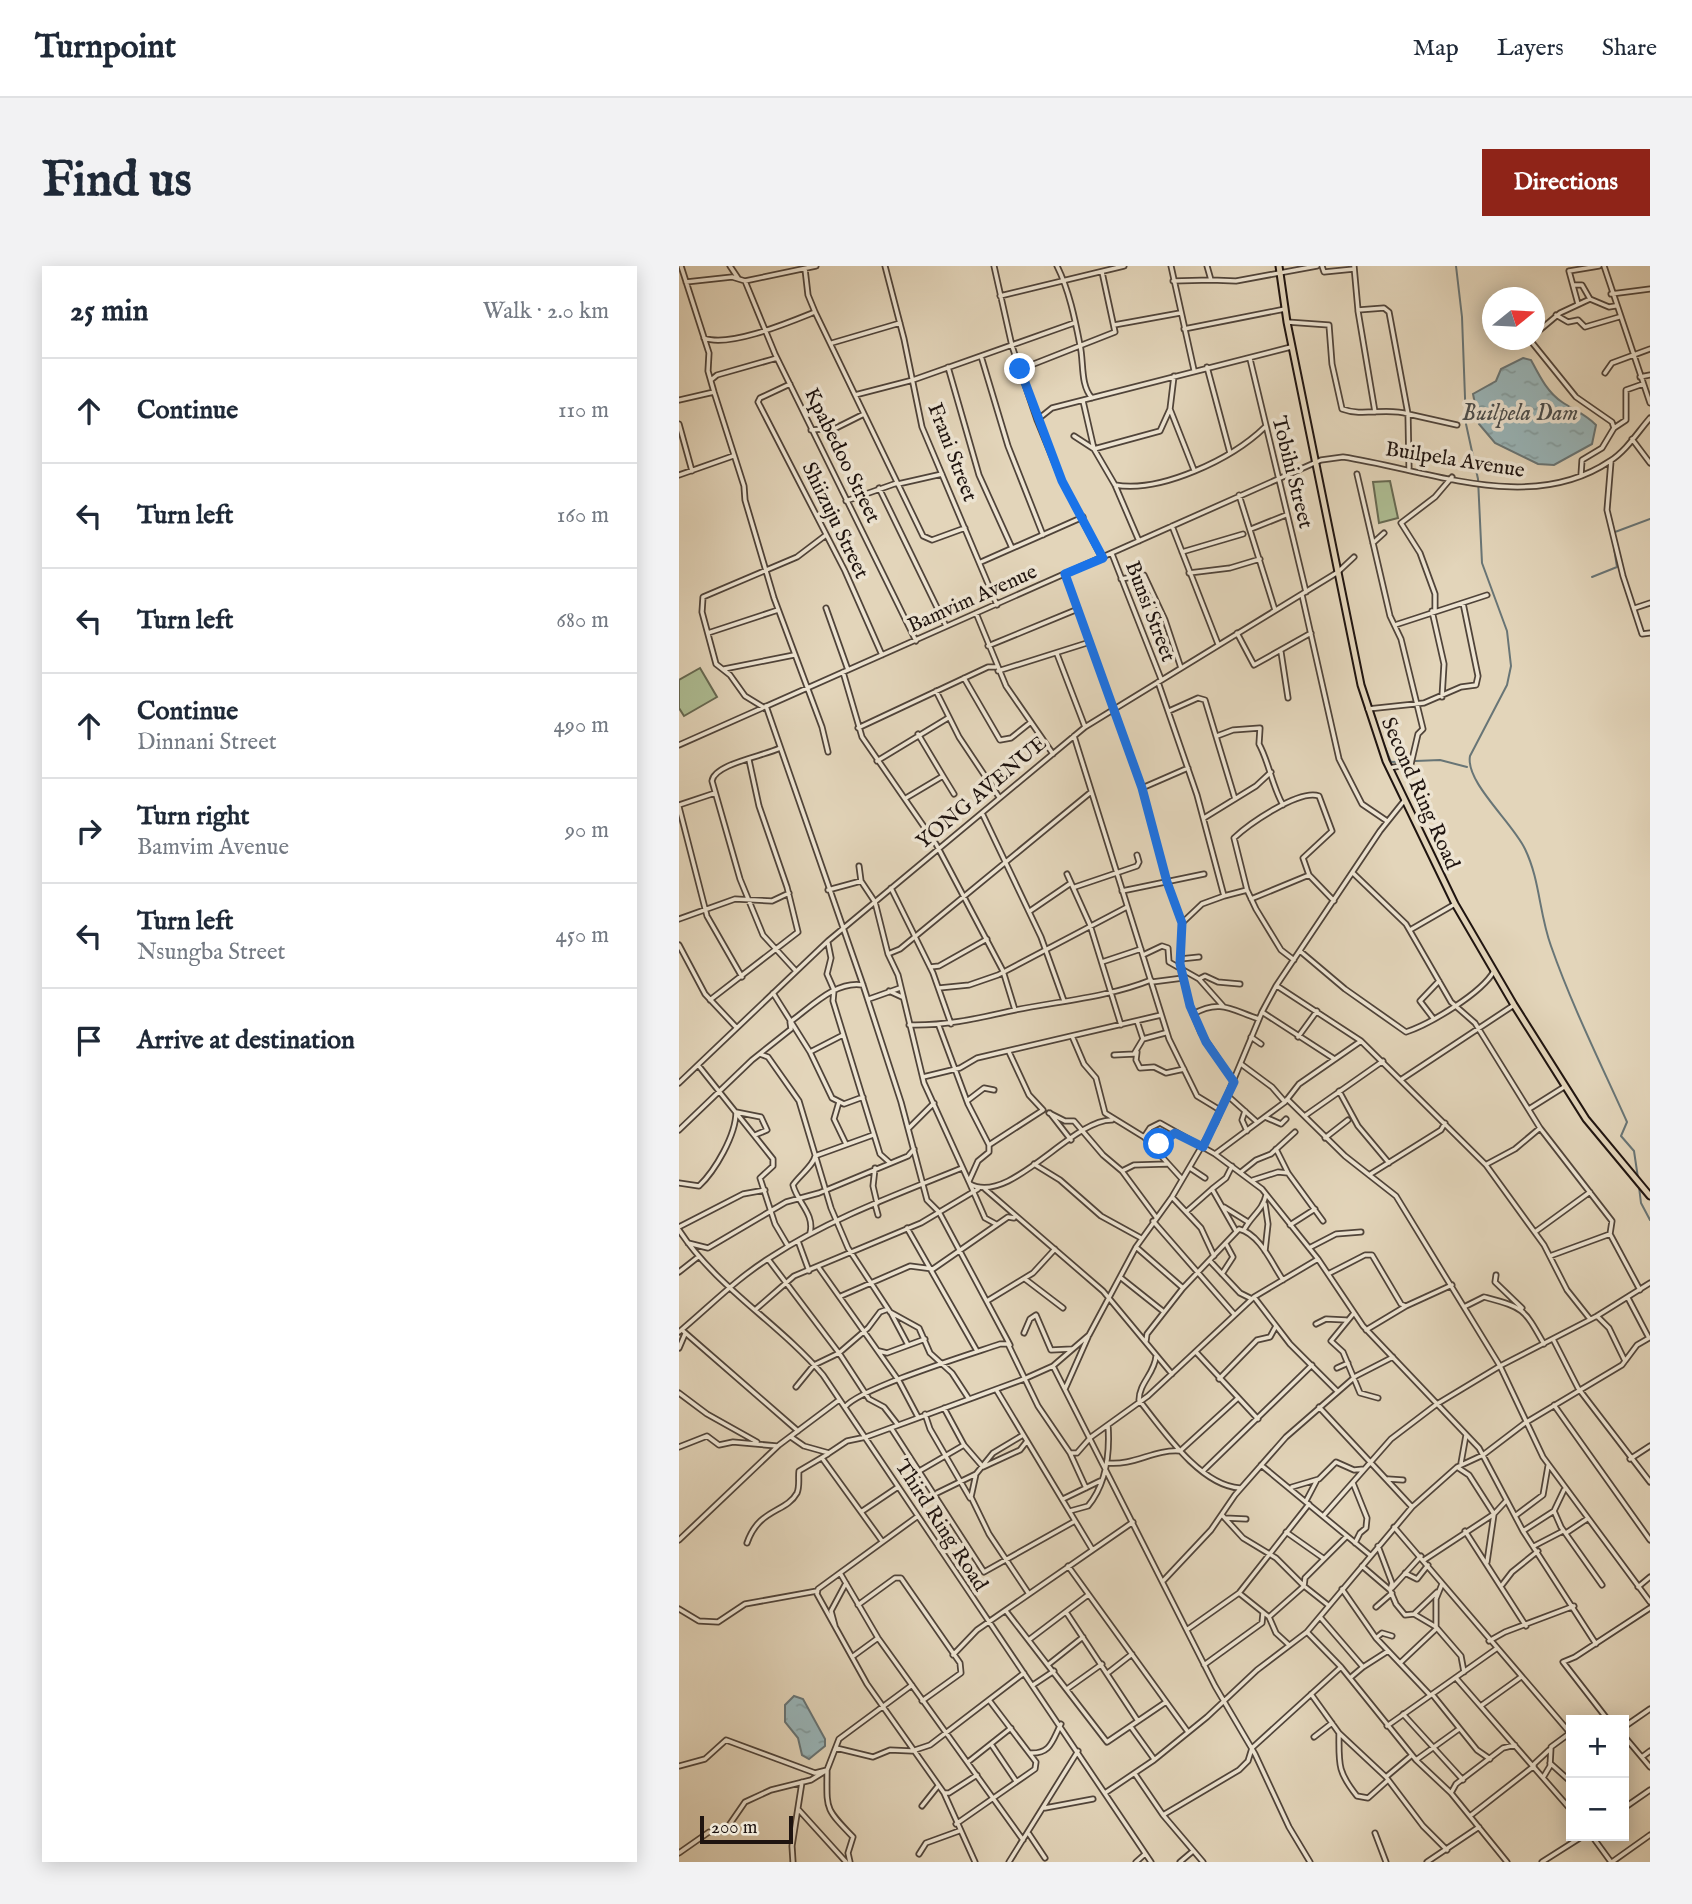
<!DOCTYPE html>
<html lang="en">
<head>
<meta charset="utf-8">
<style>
  body { margin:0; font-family:"IM FELL English",serif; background:#f2f2f3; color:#1f2937 }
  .controls { position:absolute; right:21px; bottom:21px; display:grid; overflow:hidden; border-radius:0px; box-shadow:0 4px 18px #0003 }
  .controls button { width:63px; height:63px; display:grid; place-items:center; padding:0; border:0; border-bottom:2px solid #e0e1e3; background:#fff; color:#1f2937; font:35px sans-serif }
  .compass { position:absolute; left:803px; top:21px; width:63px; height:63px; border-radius:50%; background:#fff; box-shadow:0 4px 18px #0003; rotate:72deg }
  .scale { position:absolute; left:21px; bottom:18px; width:93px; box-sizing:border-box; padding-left:7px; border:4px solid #1f1410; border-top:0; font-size:19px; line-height:24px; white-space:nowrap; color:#1f1410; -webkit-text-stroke:5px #ede4d2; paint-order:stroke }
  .stop { position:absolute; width:21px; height:21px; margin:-16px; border:5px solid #1a73e8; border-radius:50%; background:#fff }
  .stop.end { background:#1a73e8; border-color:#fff; box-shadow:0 2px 7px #0008 }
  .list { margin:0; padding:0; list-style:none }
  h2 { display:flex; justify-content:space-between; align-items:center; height:91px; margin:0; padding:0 28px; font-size:30px }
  h2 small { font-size:23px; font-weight:400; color:#747a83 }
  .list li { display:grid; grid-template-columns:46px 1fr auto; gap:21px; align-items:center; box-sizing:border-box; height:105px; padding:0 28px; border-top:2px solid #e0e1e3 }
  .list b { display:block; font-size:26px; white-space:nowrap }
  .list p { margin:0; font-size:23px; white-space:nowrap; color:#747a83 }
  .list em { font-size:23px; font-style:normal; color:#747a83 }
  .icon { flex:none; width:38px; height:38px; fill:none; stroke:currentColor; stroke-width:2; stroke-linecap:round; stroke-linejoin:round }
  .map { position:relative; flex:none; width:971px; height:1596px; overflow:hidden; border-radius:0px }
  header { display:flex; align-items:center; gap:42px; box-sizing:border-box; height:98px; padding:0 35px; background:#fff; border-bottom:2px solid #e0e1e3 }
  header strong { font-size:33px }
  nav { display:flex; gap:38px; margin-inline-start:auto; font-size:24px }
  .intro { display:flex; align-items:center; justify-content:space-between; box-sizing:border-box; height:168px; padding:0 42px }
  h1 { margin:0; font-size:49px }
  .button { padding:18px 32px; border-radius:0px; background:#8f2418; color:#fff; font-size:24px; font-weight:700 }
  main { display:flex; gap:42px; padding:0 42px }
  aside { flex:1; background:#fff; border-radius:0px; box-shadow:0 4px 18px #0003 }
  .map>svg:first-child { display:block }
  .park { fill:#aebe94; stroke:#666952; stroke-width:2 }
  .water { fill:url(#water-ripples); stroke:#687576; stroke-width:2 }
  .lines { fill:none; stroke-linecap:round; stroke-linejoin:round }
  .stream { stroke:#687576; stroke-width:2 }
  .minor-casing { stroke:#50443a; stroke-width:7 }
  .major-casing { stroke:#1f1410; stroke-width:9 }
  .minor { stroke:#ede4d2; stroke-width:3.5 }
  .major { stroke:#e3d5ba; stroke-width:5 }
  .route { stroke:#1a73e8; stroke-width:9 }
  .labels { text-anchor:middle; stroke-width:7; stroke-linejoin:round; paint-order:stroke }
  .street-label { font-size:21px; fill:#1f1410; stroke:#ede4d2 }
  .water-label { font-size:23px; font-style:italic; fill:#4a4d4c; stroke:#ede4d2 }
</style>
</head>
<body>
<header>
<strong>Turnpoint</strong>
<nav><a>Map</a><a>Layers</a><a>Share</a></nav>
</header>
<div class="intro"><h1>Find us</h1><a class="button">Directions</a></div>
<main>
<aside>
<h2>25 min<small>Walk · 2.0 km</small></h2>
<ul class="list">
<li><svg class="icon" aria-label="ahead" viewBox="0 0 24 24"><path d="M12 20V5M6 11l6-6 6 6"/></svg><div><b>Continue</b></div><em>110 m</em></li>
<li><svg class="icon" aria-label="left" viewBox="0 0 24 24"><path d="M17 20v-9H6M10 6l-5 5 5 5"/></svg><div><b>Turn left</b></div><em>160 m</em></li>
<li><svg class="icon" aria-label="left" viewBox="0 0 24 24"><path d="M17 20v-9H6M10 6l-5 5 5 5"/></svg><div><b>Turn left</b></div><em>680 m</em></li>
<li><svg class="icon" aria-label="ahead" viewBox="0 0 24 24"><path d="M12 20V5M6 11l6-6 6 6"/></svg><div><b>Continue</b><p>Dinnani Street</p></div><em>490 m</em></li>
<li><svg class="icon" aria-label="right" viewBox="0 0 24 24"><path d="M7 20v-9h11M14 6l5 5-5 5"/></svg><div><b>Turn right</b><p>Bamvim Avenue</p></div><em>90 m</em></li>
<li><svg class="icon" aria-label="left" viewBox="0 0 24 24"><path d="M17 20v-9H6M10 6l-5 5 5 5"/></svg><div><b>Turn left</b><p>Nsungba Street</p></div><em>450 m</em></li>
<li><svg class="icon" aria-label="arrive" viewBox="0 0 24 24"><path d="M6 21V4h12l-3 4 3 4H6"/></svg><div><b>Arrive at destination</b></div></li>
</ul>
</aside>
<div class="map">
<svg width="971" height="1596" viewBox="0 0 971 1596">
  <defs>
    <pattern id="water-ripples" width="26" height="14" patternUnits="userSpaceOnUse" patternTransform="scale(1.75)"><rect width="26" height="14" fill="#99b6ba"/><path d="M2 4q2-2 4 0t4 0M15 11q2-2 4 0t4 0" fill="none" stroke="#839c9f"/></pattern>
  </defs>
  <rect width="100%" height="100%" fill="#e3d5ba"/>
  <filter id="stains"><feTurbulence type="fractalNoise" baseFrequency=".00286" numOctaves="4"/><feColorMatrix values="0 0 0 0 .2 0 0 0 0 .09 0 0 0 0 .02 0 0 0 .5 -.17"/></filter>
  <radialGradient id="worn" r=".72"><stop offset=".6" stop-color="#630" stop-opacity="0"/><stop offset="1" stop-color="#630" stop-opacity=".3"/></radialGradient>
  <!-- park -->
  <path class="park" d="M711,215l8,37 -19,5 -6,-41z
    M21,402l17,29 -33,19 -5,-8v-28z"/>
  <!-- water -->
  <path class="water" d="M844,92l8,2c8,15 16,32 31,42 12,8 23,12 34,23l-4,19 -38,21 -16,-1 -43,-21 -16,-19 -6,-30 23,-13 5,-12z
    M115,1430l9,3 22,40v7l-16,13 -7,-4 -4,-17 -13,-16v-17z"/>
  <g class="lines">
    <!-- stream -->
    <path class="stream" d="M777,0l6,51 4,107 12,55 4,84 25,68 4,35 -4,19 -37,71c-5,26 43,67 55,93 15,31 14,64 26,97 21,60 50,118 76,176l-6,14 13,15 4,27
      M936,266l35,-13
      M913,311l25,-10 -3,-19
      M672,358l14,66
      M704,476l8,20 49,-2 27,7
      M960,921l2,16 9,17"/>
    <!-- minor casing -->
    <g class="minor-casing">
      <path id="minor" d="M2,0l28,87 -1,18 6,21 30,94 1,14 29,98 48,129 6,25
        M51,0l8,12
        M206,0l19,73 18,88 75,178
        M315,0l18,80 25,74 25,61 40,77
        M378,0c12,24 18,53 23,79 4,17 0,40 12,53
        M492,0l23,104
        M528,0l4,14 25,1 81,-15
        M643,0l2,6 30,-3
        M675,0l4,44 26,-2 5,4 19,102 49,11
        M925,0l46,137
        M126,3l3,26 7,17 108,224 9,4 33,-12
        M66,15l30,73 141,287
        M494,15l38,-1
        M7,16l46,-5 13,4 71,-15
        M895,19h8l8,14
        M932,28l39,-5
        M321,30l124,-30
        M899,38l-9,-33 30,-5
        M679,45l17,101
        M877,49l12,7 10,-2 7,7 34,-10
        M608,56l42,3 3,39 10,45c21,8 44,-2 66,5l1,54
        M435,59l66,-12
        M505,63l101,-20
        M856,68l25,-21 30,-14 19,8 6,-1
        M25,72c25,10 86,-16 111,-26
        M851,74l46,57 36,25 2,6
        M153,77l68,-20
        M302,90l27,90 35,89
        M571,93l56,233
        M269,101l31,108 33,73
        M528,101l23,86
        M342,103l94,-37 -13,-60
        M926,107l7,-10 38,-14
        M495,110l-4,33 24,61
        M961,111l10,-2
        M32,114l6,-5 60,-17
        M111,118l-30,14 -2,4 87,169 37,84
        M176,129l58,-15 161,-57
        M0,134l35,-8
        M404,135l11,48 21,36 24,56
        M358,154l15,-12 239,-61
        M0,158l13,47
        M132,164l25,-2 26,-13
        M395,170l20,13 66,-18 10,-22
        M953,173l18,24
        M932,195l-4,49 16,66 19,58 8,-1
        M678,208l33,142 11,23 22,90 -5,5 -7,30 -22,4
        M0,209l54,-19
        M902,209l1,-15 20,-12 12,-20 12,-8v-30l17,-6
        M219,218l44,-10
        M436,219c46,8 117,-26 150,-58
        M200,222l67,138
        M560,229l36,115
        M167,235l51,-18
        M493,260l46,118
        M572,263l35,-14
        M694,277l11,-10
        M503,286l61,-18
        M433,288l49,125
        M302,296l102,-45
        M510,307l41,-5 30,-9
        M386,308l77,214 46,-20
        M442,313l23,-4 21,45 16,48
        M623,329l37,164 23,45 25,17
        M147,342l22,62
        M956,342l15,-5
        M756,344v-16l-15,-41 -19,-30 34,-26 17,-20
        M753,345l12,53 -2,33
        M297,347l30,73 47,68
        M716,359l92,-30
        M29,367l70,-23
        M558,367l17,32 57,-32
        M309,380l90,-37
        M602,386l7,46
        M378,388l28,73
        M45,403l70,-14
        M319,405l92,-29
        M164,406l19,65 74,107 67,127 12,39
        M285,412l36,62 11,-2 20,-16
        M479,416l39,113 27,101 23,-6
        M257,425l23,46 40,60
        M87,440l97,279 38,117 26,98 12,12 71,133
        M84,441l-18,-11 -15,-21 -14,-11 -14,-52 1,-15 94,-40 29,-22
        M689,443l56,-6 37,-16 15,-2 2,-9 -15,-73
        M490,445l29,-13 7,2 30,99
        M179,462l130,-61h8
        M395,470l95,303 28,57 23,14
        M538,470l16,-6 27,-2 -1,16c10,18 13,42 24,61
        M0,479l642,-285 22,-3c86,13 187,58 267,4 16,-10 27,-28 40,-43
        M101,482c-16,8 -66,16 -68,33l28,98 23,56 33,36
        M198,495l71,-43
        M264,510l11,18
        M463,522l25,94 15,41 -2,41 10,42 11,27 32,48
        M227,532l37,-22 -25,-42
        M0,539l36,-12
        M0,541l28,109 35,61
        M303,547l59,124 23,64
        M525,552l52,-32 15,-14
        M180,600l2,15
        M674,607l53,51 45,78 24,21 65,105 72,93 -2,13 30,56
        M388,608l23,51 31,100
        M396,621l62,-21 2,-4 -2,-7
        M212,622l42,85 18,51
        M149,624l33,-9 14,21 13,52 10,21 26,108 46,101c40,22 102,-65 142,-64
        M443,625l82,-17
        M572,633l58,-24
        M351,645l41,-28
        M0,653l56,-20 37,2 17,-8
        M503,657l20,-19 22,-8
        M731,664l45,-26
        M149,677l3,15 -4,16 7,16 -1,11 47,153 9,8
        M0,679l26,49 30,32
        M621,685l45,38 61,43c24,-8 76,-39 88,-61
        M209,688l12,-5 191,-157
        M464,689l19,-9 6,2 1,14 30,17 24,27
        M501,693l19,-2
        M615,694l-13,-10 -25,-41 -9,-19 -13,-52c15,-14 65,-49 85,-42l13,35 -29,27 6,17 25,26
        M423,696l39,-13
        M251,701l9,-1 48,-27
        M520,713l6,-3 13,6 22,2
        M473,716l31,-4
        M598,720l84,55 125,124 58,80 23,45 23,29
        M260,722l30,-3 29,-10 129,-68
        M210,725l13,6
        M94,727l37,59 22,46 12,6 19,-7
        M190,733l31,-11
        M31,734l88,-68 -11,-45 -28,-81 -10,-46
        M583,746l71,46
        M514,748c28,-16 40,-3 66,5
        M754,752l-13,-17 19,-20
        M458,755l6,18 22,-6
        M230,759c38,1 70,-7 106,-15 45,-9 94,-13 136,-30
        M260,760l29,78 21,41 54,-35
        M393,770l12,28 12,14 9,35 39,24 38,42
        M572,771l10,7
        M619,771l19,-26
        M131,786l33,-17
        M330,786l20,43 14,15
        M458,786l-1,8 4,8 14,-1 12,6 18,-4
        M81,788l8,3 31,44 32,107 17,40 42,64 29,16 11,25 22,20 17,26
        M435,789l20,-1 9,-15
        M562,798l31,23 13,15
        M19,799l75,94v7l-13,12 15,46 13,22
        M244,811l37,-9 17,-10 184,-43
        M723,813l112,-74
        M0,817l149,-142 257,-214 253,-155 16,-15
        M660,825l19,35 31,37
        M549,830l29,26
        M608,833l58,57 51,40 104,170 -63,38 -46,35 -67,76
        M288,835l17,-13 10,2
        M160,836l-5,17 12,25
        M850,843l35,-22
        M566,845l-3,9 5,11
        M370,847l16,8h9l29,34 19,16 34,46
        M371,847l21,27
        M627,849l77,-54
        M586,851l16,7 5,-5
        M230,862l25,-25
        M0,864l73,-70 39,-31 -1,-7c21,-15 46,-42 73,-37
        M465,871l6,-9 10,-5 55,31 47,35 56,70 45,67 116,122 44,83 73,113
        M646,872l23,-18
        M476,881l20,-14
        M597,883l12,24 35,48
        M536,888l70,-52 14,-18 62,-43
        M355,898l26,16 41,36 40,22
        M808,898l28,-15 25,-21
        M196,902l-2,18 4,17
        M511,902l15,10
        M443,905l12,-6 33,-1
        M562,906l15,-12 15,-6 24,-22
        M690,909l72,-45 4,-7
        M574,914l25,-8 10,1
        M290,915l9,-20 11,-9v-7
        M0,917l20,3c16,-15 37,-51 37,-74l25,5 6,13 -12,5
        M291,918l15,34 11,6
        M306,923l118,102 69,83
        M533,923l14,-11 6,-12
        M493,931l29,31 13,28
        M196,938l3,11
        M586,938l3,20 -3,27
        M545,941l24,15
        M507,946l26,-23 24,42
        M474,955l81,93
        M611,959l25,-16
        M0,961l64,-33 22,-4
        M228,962l70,123
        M0,964c37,57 100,93 144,145l328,487
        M565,964c7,-14 19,-20 22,-35
        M856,966l55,-40
        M131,967c5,-19 -13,-31 -17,-48 6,-9 21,-20 22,-29l58,-21
        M119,975l11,30
        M9,977l20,5 78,-46 33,-9 89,-37 6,-7
        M457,981l47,41
        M630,982l27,-14 25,-2
        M871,990l60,-22
        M89,993l71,94 30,46 15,8 14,18
        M531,995l30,32 12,6
        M140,1002l80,113 19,36
        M0,1006l19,-15
        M543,1008l11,-17 -7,-13
        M649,1008l37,-19h7l29,49 5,2 46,-21
        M817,1009l-1,7 27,26
        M441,1011l44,35
        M346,1013l38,29
        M971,1017l-53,33 -97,50 43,91 107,145
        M162,1030l69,-30 23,3 75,-52 6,1
        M575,1031l36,47 47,47
        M308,1035l46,-28 22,-24
        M785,1041l20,-10c40,11 39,10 60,47
        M76,1044l39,-34 127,-53 57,-34
        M212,1047l17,32
        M675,1047l-23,28 12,11 17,41 18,5
        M918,1050l12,12 16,33
        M637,1058l10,-5 20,1
        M3,1064l116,101
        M687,1064l40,-24
        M0,1066c31,-26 58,-54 92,-75 58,-38 127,-63 191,-89
        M345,1067l6,-14 6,-4 15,35 21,-1
        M874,1073l25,49 72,94
        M467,1075l1,-7 36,-46 56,-59c21,5 33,35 44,51
        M0,1082l6,-14
        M200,1085l8,2 38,-14
        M517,1086l62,67
        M477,1090c-1,17 -17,27 -17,44 23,29 61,86 101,88
        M374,1100l162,320 40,68 34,73 21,35
        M658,1102l11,-5
        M540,1113l38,-39 13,-3 6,-11
        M117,1121l18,-22 25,-12 29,-25 12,-16 8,-3
        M386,1123l23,-52
        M318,1125l95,158
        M0,1127l28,21 50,28
        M875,1139l96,135
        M166,1141c15,-19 126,-53 155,-63h8l30,62 32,47h7l14,-16 57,-41 106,-99 64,-38
        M640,1141l93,100
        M246,1148l5,15 40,69
        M212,1162l93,144 91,-51
        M344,1169l-30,18 -17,21 -5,23 18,37 40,60
        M112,1171l13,9 25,7 18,-12 19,-4 158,-58 29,-13 36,-31 47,-88 36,-50 44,-75 46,-110 14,-26 104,-155 24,-30
        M285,1179l19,22 37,-17 7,-9
        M0,1181l28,-11 12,9 14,-3 44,4
        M391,1187l16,35
        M143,1192l60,83
        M951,1193l20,-13
        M428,1197c27,3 47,-14 73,-12l57,-52
        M782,1197l5,-28
        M582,1199l109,90
        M778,1201l12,8 25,39 -7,48
        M242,1204l43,-25 -20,-37
        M524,1205l109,-106
        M709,1213l15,1
        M674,1217l14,35 -1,10 -6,5 -5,10
        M613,1221l27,-8 17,-17 18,8 10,-1
        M258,1227l39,-19
        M384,1233l37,-18
        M627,1235l11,-21
        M391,1245l18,-5c18,-22 22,-53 20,-81
        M875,1245l7,16 41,58
        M182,1246l37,-25
        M543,1249l21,23 33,20 28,28
        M239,1250l-100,73 -1,5 50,90 77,109h5l28,-18
        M836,1250l28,-21 5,-29
        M546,1252l21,1
        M715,1261l177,207
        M786,1265l61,95
        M844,1265l31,-20 10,-21
        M607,1266l37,26
        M887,1267l21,-14
        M0,1274l100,-95 60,-45
        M68,1277c12,-35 39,-30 50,-50 3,-7 1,-15 2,-22l29,-17
        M699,1280l14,37 -2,7
        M855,1280l29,-15
        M745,1294l70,-46 12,-13
        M389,1300l120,166
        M683,1300l28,24 6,14 9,11 9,-1 22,13
        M161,1307l38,65 145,202
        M726,1307l12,6 11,-14
        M485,1314l47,-50 24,-35 51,-58 70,-61 37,-19
        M763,1318l-6,15v28l25,29 3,16
        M823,1319l10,-13 26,-21
        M625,1320l1,-8 42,-42
        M959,1321l12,-10
        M713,1322l29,-32
        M663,1323l34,49 54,57
        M560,1327l30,24
        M179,1339l37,-27h6l59,85 1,10 -39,28
        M697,1341l16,-14
        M0,1343l20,12 19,1 27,-18 72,-13
        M327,1345l101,131 59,-40
        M387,1346l72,109
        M735,1348l23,-22
        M641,1351l43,50 -13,11
        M156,1360l-4,-15 15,-28
        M509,1363l51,-36 70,-89
        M628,1366l34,35 75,93 35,33 56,69
        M697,1372l6,-5 10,3
        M351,1373l58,-44
        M810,1375l16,-9 69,-26
        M610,1379l-13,-12 -7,-16 35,-31 24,19
        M274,1389l24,-25 156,-108
        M173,1391l26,-19
        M721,1397l36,-34
        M370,1398l34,-27
        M525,1399l58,-42 1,-10
        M684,1401l25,-16
        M430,1406l23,-18
        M777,1412l115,132
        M354,1419l21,-14
        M388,1423l35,-25
        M632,1428l28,39c0,31 -2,38 18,63l11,2 19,-17
        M753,1428l45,56 13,9
        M803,1439l39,-28
        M724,1448l60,66
        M919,1454l5,-4
        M929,1454l-45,-58 12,-5 75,-49
        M708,1460l109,-77
        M452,1461l23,32
        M945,1461l26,-18
        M660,1467l47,44
        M945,1470l26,31
        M635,1471l18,-14
        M312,1478l25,37
        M157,1482l37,9 17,-7 22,1 18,-6 94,-72
        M351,1487c21,1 22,-12 31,-29
        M733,1489l-26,22 37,49 24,24
        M963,1491l8,-6
        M737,1494l43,-31
        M289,1496l43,-34
        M871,1497l21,19
        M854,1499l16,-15
        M0,1500l26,-7 21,-19 89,33 12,-3c0,40 -3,37 26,67l-5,16 2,9
        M456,1508l28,41 40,47
        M865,1510l6,-10 1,-19 19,-14
        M265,1527l31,69
        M426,1527l49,-33 53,-43 50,-47 50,-38 105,-125 45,-40 26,-12 42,-32 97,-58 15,-20 12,-7 -21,-40
        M772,1527l5,-9 47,-36 12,-3
        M243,1540l16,-20
        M366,1542l48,-9
        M945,1542l26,-18
        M119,1543l48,53
        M484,1549l76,-45 9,-9 4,-13 89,-81
        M791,1550l64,-50
        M277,1558l79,-55 1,-7 -47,-62
        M696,1567l11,29
        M350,1568l16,24
        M913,1570l19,26
        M0,1587l30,-21 16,-1 20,-29 26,-12 40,-10 16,-10 12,-31 73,-54
        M240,1588l7,-11 33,-12
        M114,1596l-1,-16 10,-64
        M330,1596l69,-111
        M457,1596l9,-8
        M501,1596l13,-11
        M748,1596l52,-35
        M863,1596l41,-26
        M933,1596l38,-27"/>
    </g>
    <!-- major casing -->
    <g class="major-casing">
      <path id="major" d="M600,0l8,56 74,363 25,76 69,143 59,101 72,114 64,77"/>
    </g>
    <!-- minor -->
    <use href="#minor" class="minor"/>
    <!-- major -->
    <use href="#major" class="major"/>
  </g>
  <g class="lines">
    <!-- route -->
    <path class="route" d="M341,103l42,112 41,77 -38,16 77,214 25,94 15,41 -2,41 10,42 16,36 28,40 -31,65 -28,-14 -16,11"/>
  </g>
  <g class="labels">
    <!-- street labels -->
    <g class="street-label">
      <text transform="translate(274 186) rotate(69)" y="7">Frani Street</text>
      <text transform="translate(164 189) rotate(64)" y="7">Kpabedoo Street</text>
      <text transform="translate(776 193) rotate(9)" y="7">Builpela Avenue</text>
      <text transform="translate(614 206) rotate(76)" y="7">Tobihi Street</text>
      <text transform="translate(157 254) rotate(64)" y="7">Shiizuju Street</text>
      <text transform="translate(293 332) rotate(-24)" y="7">Bamvim Avenue</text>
      <text transform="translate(472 345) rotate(69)" y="7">Bunsi Street</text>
      <text transform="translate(302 526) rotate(-40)" y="7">YONG AVENUE</text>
      <text transform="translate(742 527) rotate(66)" y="7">Second Ring Road</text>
      <text transform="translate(263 1259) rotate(57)" y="7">Third Ring Road</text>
    </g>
    <!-- water labels -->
    <g class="water-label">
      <text x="841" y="154">Builpela Dam</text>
    </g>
  </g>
  <rect width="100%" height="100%" filter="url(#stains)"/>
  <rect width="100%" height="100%" fill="url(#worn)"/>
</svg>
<div class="controls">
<button>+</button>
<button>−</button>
</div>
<svg class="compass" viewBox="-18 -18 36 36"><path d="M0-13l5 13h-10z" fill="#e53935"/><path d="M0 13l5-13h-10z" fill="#747a83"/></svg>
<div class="scale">200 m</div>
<div class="stop" style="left:480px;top:878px"></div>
<div class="stop end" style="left:341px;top:103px"></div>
</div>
</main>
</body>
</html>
